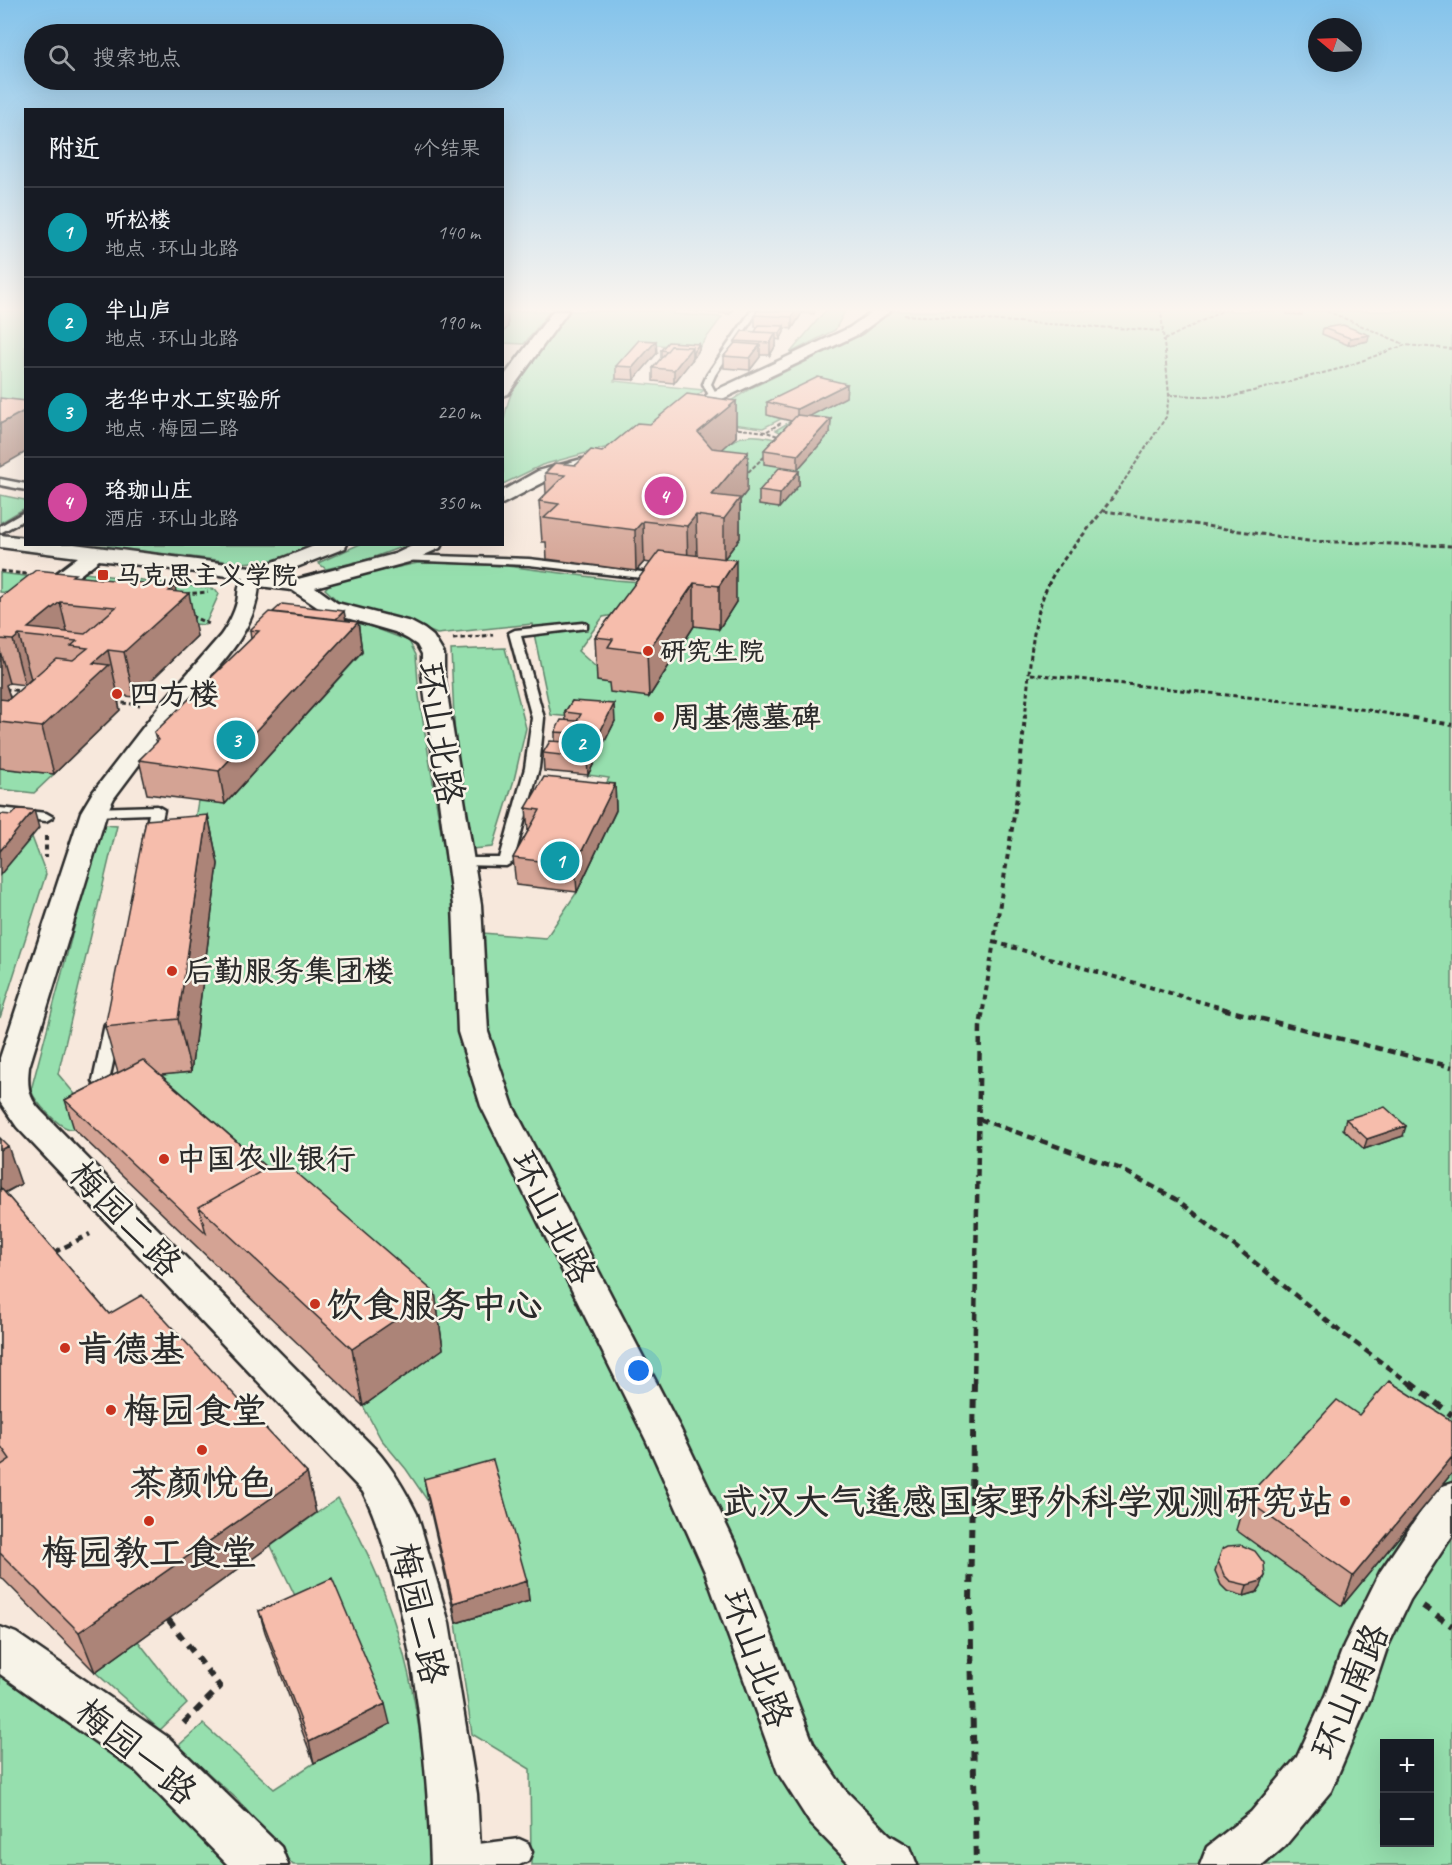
<!DOCTYPE html>
<html lang="zh">
<head>
<meta charset="utf-8">
<style>
  body { margin:0; font-family:Caveat,"LXGW WenKai TC",sans-serif; background:#20242c; color:#f1f3f6 }
  .controls { position:absolute; right:18px; bottom:18px; display:grid; overflow:hidden; border-radius:0px; box-shadow:0 6px 24px #0002 }
  .controls button { width:54px; height:54px; display:grid; place-items:center; padding:0; border:0; border-bottom:2px solid #363941; background:#171b24; color:#f1f3f6; font:30px sans-serif }
  .compass { position:absolute; left:1308px; top:18px; width:54px; height:54px; border-radius:50%; background:#171b24; box-shadow:0 6px 24px #0002; rotate:289deg }
  .you { position:absolute; left:639px; top:1371px; width:21px; height:21px; margin:-15px; border:4px solid #fff; border-radius:50%; background:#1a73e8; box-shadow:0 0 0 9px #1a73e833 }
  .badge { display:grid; place-items:center; width:39px; height:39px; border-radius:50%; background:#2563eb; color:#fff; font-size:20px; font-weight:700 }
  .pin { position:absolute; translate:-50% -50%; border:3px solid #fff; box-shadow:0 2px 6px #0006 }
  .list { margin:0; padding:0; list-style:none }
  h2 { display:flex; justify-content:space-between; align-items:center; height:78px; margin:0; padding:0 24px; font-size:26px }
  h2 small { font-size:20px; font-weight:400; color:#9ea1a6 }
  .list li { display:grid; grid-template-columns:39px 1fr auto; gap:18px; align-items:center; box-sizing:border-box; height:90px; padding:0 24px; border-top:2px solid #363941 }
  .list b { display:block; font-size:22px; white-space:nowrap }
  .list p { margin:0; font-size:20px; white-space:nowrap; color:#9ea1a6 }
  .list em { font-size:20px; font-style:normal; color:#9ea1a6 }
  .icon { flex:none; width:33px; height:33px; fill:none; stroke:currentColor; stroke-width:2; stroke-linecap:round; stroke-linejoin:round }
  .map { position:relative; flex:none; width:1452px; height:1865px; overflow:hidden }
  .search { position:absolute; background:#171b24; box-shadow:0 6px 24px #0002; left:24px; top:24px; width:480px; height:66px; display:flex; align-items:center; gap:15px; box-sizing:border-box; padding:0 21px; border-radius:33px; color:#9ea1a6; font-size:22px }
  .panel { position:absolute; background:#171b24; box-shadow:0 6px 24px #0002; left:24px; top:108px; width:480px; height:438px; border-radius:0px }
  .map>svg:first-child { display:block }
  .green { fill:#96dfae; stroke:#60856c; stroke-width:1.5; fill-rule:evenodd }
  .lines { fill:none; stroke-linecap:round; stroke-linejoin:round }
  .service-casing { stroke:#2b2b2b; stroke-width:5 }
  .minor-casing { stroke:#2b2b2b; stroke-width:5 }
  .path-far4 { stroke:#2b2b2b; stroke-width:2; stroke-dasharray:4 2; stroke-linecap:butt }
  .path-far3 { stroke:#2b2b2b; stroke-width:3; stroke-dasharray:4.5 3; stroke-linecap:butt }
  .path-far2 { stroke:#2b2b2b; stroke-width:4; stroke-dasharray:5 4.5; stroke-linecap:butt }
  .path-far1 { stroke:#2b2b2b; stroke-width:4.5; stroke-dasharray:8 5; stroke-linecap:butt }
  .path { stroke:#2b2b2b; stroke-width:6; stroke-dasharray:9 7; stroke-linecap:butt }
  .service { fill:#f7f3e8; fill-rule:evenodd }
  .minor { fill:#f7f3e8; fill-rule:evenodd }
  .wall { fill:#d4a394; stroke:#2b2b2b; stroke-width:1.5; fill-rule:evenodd }
  .shaded-wall { fill:#ac8478; stroke:#2b2b2b; stroke-width:1.5 }
  .building { fill:#f6bdac; stroke:#2b2b2b; stroke-width:1.5; fill-rule:evenodd }
  .poi-dot { fill:#c8321e; stroke:#f7f3e8; stroke-width:2 }
  .labels { text-anchor:middle; stroke-width:5; stroke-linejoin:round; paint-order:stroke }
  .far-poi-label { font-size:26px; font-weight:bold; fill:#2b2b2b; stroke:#f7f3e8; text-anchor:start }
  .poi-label { font-size:30px; font-weight:bold; fill:#2b2b2b; stroke:#f7f3e8; text-anchor:start }
  .near-street-label { font-size:36px; fill:#2b2b2b; stroke:#f7f3e8 }
  .near-poi-label { font-size:36px; font-weight:bold; fill:#2b2b2b; stroke:#f7f3e8; text-anchor:start }
</style>
</head>
<body>
<div class="map">
<svg width="1452" height="1865" viewBox="0 0 1452 1865">
  <rect width="100%" height="100%" fill="#f7e8dc"/>
  <filter id="ink" filterUnits="userSpaceOnUse"><feTurbulence type="fractalNoise" baseFrequency=".0167" numOctaves="2"/><feDisplacementMap in="SourceGraphic" scale="12" xChannelSelector="R" yChannelSelector="G"/><feConvolveMatrix kernelMatrix="1 2 1 2 8 2 1 2 1" color-interpolation-filters="sRGB"/></filter>
  <g filter="url(#ink)">
    <!-- green -->
    <path class="green" d="M0,311h25v126l-25,-3z
      M503,311h47l-26,33 -21,-1v-10l4,-5z
      M569,311h105l-1,3 49,3 -23,31 -53,-4 -32,37 90,9 -59,47 -103,28 -39,19c0,-32 -4,-63 9,-92z
      M825,311h20l-10,19 -45,23z
      M892,311h560v1554h-921l-1,-96 -58,-35 -16,-111 73,-22 -33,-120 -69,19 -21,-31 -25,-30 -18,-33 79,-57 -290,-273 39,-4 -4,-205 11,-66 27,3 137,-151 -28,-4 25,-27 50,19 7,14 3,41 38,235 89,7 31,-46 39,-81 -22,-3 15,-30 -21,-3 26,-54 -63,-6 -19,-91 -95,10 -35,-14 -59,-14 -18,-17 7,-8 86,-18h23l66,3 108,14 53,4 56,-25 15,-20 -40,-69c32,-29 39,-44 85,-28l14,26 32,-35 -41,4 -13,-7 15,-9 6,2 -29,-8 13,4 -18,9 -62,-8 50,-32 112,-54zM649,609l70,20 -25,-3 -45,71 -34,-13 -37,-33 25,-34zM1384,1744h46v98h-46z
      M0,495l25,5v8l-25,15z
      M360,544h47v1l-38,14 -43,10 -8,-6z
      M92,545h226l-24,10 -26,6 -27,2z
      M76,572l132,16 8,2 3,4 -14,31 -174,-18z
      M0,573l33,4 -23,16 -10,-1z
      M505,648l21,80 -12,52 -21,67 -20,2 -18,-108 -4,-91z
      M0,768l54,6 -20,19 -34,-4z
      M105,825l12,1 -59,248 37,44c-6,3 -15,10 -22,11 -12,2 -39,-28 -42,-39l62,-234 8,-28z
      M32,837l14,37 -46,144v-143z
      M338,1498c70,117 88,233 93,367h-138l-56,-66 -59,-53 25,-22 71,65 40,-26 75,-39 -85,-110 -33,-68z
      M138,1641l49,63 -27,26 -65,-58z
      M0,1671l120,83 114,111h-234z"/>
    <g class="lines">
      <!-- service casing -->
      <g class="service-casing">
        <path id="service" d="M751,311h7l-43,64 -4,9 7,13 -7,2 -8,-15 4,-9z
          M0,479l26,5v6l-26,-5z
          M26,511v8l-26,14v-7z
          M402,555l127,4 130,15 5,3 -5,3 -130,-15 -131,-5 -1,-2z
          M583,623l4,1v4l-66,8 23,82 -5,50 -26,94 -7,4 -49,-1 -2,-3 2,-3 5,-1h38l25,-90 7,-50 -23,-85 6,-3z
          M157,806l7,4 -6,29 -7,4 -7,-4 5,-25 -55,2 -7,-4 7,-4z
          M0,808l46,5 7,4 -7,4 -46,-5z
          M113,1019l8,5 -12,57 -2,4h-12l-2,-4 12,-57z
          M519,1839l9,4 4,9 -4,9 -9,4h-68l-2,-6 4,-9 9,-4z"/>
      </g>
      <!-- minor casing -->
      <g class="minor-casing">
        <path id="minor" d="M553,311h15l-60,83 -6,2v-17z
          M873,311h17l-31,23 -139,66 -29,27h-12l-2,-4 31,-29 141,-66z
          M582,459l6,1 3,4 -3,4 -38,11 -48,25v-13l36,-20z
          M0,535l26,3v6h48l184,24 61,-24h28l-2,4 -71,28 24,3 97,-25 21,-10h26l-2,4 -31,14 -94,25 22,16 74,19 13,7 9,7 11,18v21l37,230 7,127 25,74 168,324 61,128 71,185 31,46 46,46 20,12 7,18h-66l-41,-42 -32,-50 -73,-201 -58,-130 -166,-336 -23,-74 -5,-127 -31,-230v-21l-5,-9 -9,-6 -13,-7 -72,-21 -31,-21 -33,-4c-5,54 -50,88 -82,128 -21,28 -42,56 -63,84l-7,14 -78,255c-2,19 -1,30 12,44l334,338c18,20 30,41 42,65l32,109 28,171 4,71h-50c-3,-97 -14,-197 -39,-291 -9,-29 -15,-55 -29,-82l-346,-365 -17,-25v-44l81,-246 12,-20 69,-89 59,-68c7,-10 13,-21 16,-33 2,-9 0,-16 7,-24l-145,-18 -91,71 -8,1v-16l78,-59 -78,-10z
          M1452,1483v53l-42,64 -23,48 -17,51 -39,92 -46,55 -22,19h-63l7,-18 44,-35 46,-55 28,-61 19,-51 36,-73 57,-84z
          M0,1627l16,6 153,105 112,109 7,18h-60l-93,-95 -135,-96z"/>
      </g>
      <!-- path-far4 -->
      <path class="path-far4" d="M1327,311l77,33
        M904,315l259,16
        M1164,340l58,-29
        M1169,395l61,2 112,-29 63,-23 47,4
        M732,428l34,4 15,5
        M767,431l14,-8
        M744,476l23,-22
        M1118,490l48,-73 3,-22 -8,-84"/>
      <!-- path-far3 -->
      <path class="path-far3" d="M1104,511l204,30 144,5
        M0,571l27,3
        M185,594l23,-2
        M191,616l18,8
        M453,639l40,-4
        M1031,674l337,36 43,8
        M5,689l17,2
        M115,702l25,3
        M1025,718c5,-46 5,-110 32,-149 19,-28 43,-52 62,-81"/>
      <!-- path-far2 -->
      <path class="path-far2" d="M1403,716l49,9
        M46,836v22
        M994,942l235,68
        M983,1010l34,-213 8,-81"/>
      <!-- path-far1 -->
      <path class="path-far1" d="M1223,1009l229,58
        M979,1119l142,50 58,32 163,132 70,52
        M53,1253l37,-19
        M974,1385l6,-358 3,-18"/>
      <!-- path -->
      <path class="path" d="M974,1383l-4,219 6,263
        M1410,1383l42,32
        M1423,1606l29,20
        M168,1619l52,68 -40,40"/>
      <!-- service -->
      <use href="#service" class="service"/>
      <!-- minor -->
      <use href="#minor" class="minor"/>
    </g>
    <!-- wall -->
    <path class="wall" d="M690,311h42l-2,3z
      M757,311h58l-1,3 -12,-1 -10,16 -8,-1v4l-4,8 -4,-1v6l-6,10h-10v2l-10,13 -26,-2v-12l11,-13v-2l20,-9 3,-5h-3v-12z
      M1288,311h15l-1,4 -15,-1z
      M1323,328l45,13 -20,4 -26,-11z
      M699,344v6l-25,33 -21,-2v-13l9,-11h-1v-7z
      M657,353l-23,27 -18,-1v-13z
      M847,384l-1,13 -37,19 22,3 -1,14 -32,36 -34,-5v-14l27,-29 -24,-6v-13z
      M736,401v36l-14,12 25,42 -7,9v38l-16,21 12,43 -17,27 -25,-3 -45,71 -39,-5 -1,-9 -12,-2 -2,-44 56,-74 -7,-1 -8,9 -89,-12 -1,-17h-4l-3,-41 7,-7 -1,-21 31,-8 26,-13z
      M799,471v14l-20,23 -20,-3v-14z
      M76,577l100,15 21,44 -63,61 -16,-2 -1,2 3,13 -66,64 -54,-6v-170zM31,679h1l-24,21h-1l3,-3 -4,-12 3,-2 16,2z
      M346,620l12,2 4,30 -137,152 -78,-10 -8,-34 18,-17 -3,-10 97,-94 -1,-9z
      M572,701l43,20 -27,54 -44,-4 -1,-18 12,-11v-10l11,-12 -1,-8z
      M615,784l1,26 -39,82 -61,-7 -3,-27 15,-27 -2,-23z
      M208,815l10,49 -27,208 -30,3 106,93 168,125 8,56 -80,57 -289,-277 -9,-29 53,-27 -13,-46z
      M1346,1119l57,17 -39,13 -21,-20z
      M0,1138l21,46 -16,9 104,121 198,159 9,40 -221,159 -95,-96z
      M1359,1415l93,6v52l-110,133 -106,-76 9,-31z
      M424,1479l103,102 2,20 -73,22 -28,-123z
      M1218,1561l43,25 -4,6 -13,4 -17,-5 -6,-6 -6,-14z
      M259,1611l131,113 -76,39 -49,-131z"/>
    <!-- shaded-wall -->
    <path class="shaded-wall" d="M502,311h5l1,16 -6,6z
      M795,311h7v2l-10,16v-12z
      M784,326v6l-4,8v-7z
      M776,333v12l-6,10v-12z
      M1369,335l-1,6 -20,4 2,-7z
      M656,341l1,12 -23,27 -1,-13z
      M699,344v6l-6,9v-7z
      M760,345v12l-10,13v-12z
      M692,347v13l-18,23v-13z
      M847,384l-1,13 -49,26v-14z
      M736,401v36l-37,33 -1,-38z
      M26,410v42l-26,15v-43z
      M831,419l-1,14 -32,36v-14z
      M748,452l-1,39 -7,9v38l-16,21v-40l-12,-24z
      M799,471v14l-20,23 1,-14z
      M696,515l1,41 -9,11 -1,-41z
      M643,521l1,41 -8,9 -1,-41z
      M736,560v42l-17,27v-43z
      M694,583v43l-45,71 -2,-45z
      M175,586l3,17 11,-10 8,43 -63,61 -10,-45 45,-61z
      M60,602l9,38 -41,-12z
      M344,611l3,15 -21,3z
      M358,622l4,30 -137,152 -6,-33z
      M19,635l12,44 -6,6 -12,-45z
      M108,650l10,45 -1,2 3,13 -66,64 -12,-47 51,-64z
      M0,651l9,32 -3,2 4,12 -10,9z
      M614,704l1,17 -27,54 -1,-17z
      M615,784l1,26 -39,82 -2,-27z
      M34,810l5,18 -39,47v-24z
      M208,815l10,49 -27,208 -13,-53z
      M1406,1126l-3,10 -39,13 3,-10z
      M8,1146l13,38 -21,11v-45z
      M435,1293l8,56 -80,57 -11,-57z
      M1452,1457v16l-110,133 11,-30z
      M307,1473l9,40 -221,159 -16,-40z
      M1265,1576l-4,10 -4,6 -13,4 3,-11z
      M527,1581l2,20 -73,22 -3,-20z
      M385,1704l5,20 -76,39 -5,-21z"/>
    <!-- building -->
    <path class="building" d="M757,311h38l-3,6 -37,-2z
      M759,325l25,1 -4,7 -25,-1z
      M1343,325l26,10 -19,3 -27,-10z
      M742,331l34,2 -6,10 -35,-2z
      M639,340l17,1 -23,26 -17,-1z
      M668,342l31,2 -6,8h-1v-5l-21,-1 -4,5 -6,-1z
      M735,343l25,2 -10,13 -26,-2z
      M671,346l21,1 -18,23 -21,-2z
      M818,377l29,7 -50,25 -30,-7z
      M687,394l49,7 -38,31 14,16 36,4 -36,43 28,3 -16,21 -28,-4 -9,11 -44,-5 -8,9 -91,-12 15,-14 -20,-3 26,-26 -20,-2 10,-10 21,2 15,-15 11,2 35,-29 13,1z
      M0,398l26,3v9l-26,14z
      M797,415l34,4 -33,36 -34,-5z
      M779,468l20,3 -19,23 -21,-3z
      M659,551l77,9 -17,26 -25,-3 -47,69 -39,-5 5,-8 -18,-2z
      M36,570l39,4 -3,2 103,10 -6,5 20,2 -65,59 -16,-2 -15,13 16,2 -67,62 -42,-5v-23l8,1 48,-42 17,2 15,-12 -17,-2 6,-5 -58,-6 -6,5 -13,-1v-41zM60,602l56,5 -31,27 -57,-6z
      M282,604l62,7 -8,8 -63,-7z
      M269,612l89,10 -139,149 -80,-11 20,-20 -5,-7 105,-102 -9,-1z
      M572,701l42,3 -27,54 -44,-5 7,-12 16,1 4,-9 -15,-1 6,-12 16,1 4,-7 -16,-2z
      M544,777l71,7 -40,81 -62,-7 27,-48 -14,-2z
      M18,809l16,1 -34,41v-37l12,1z
      M208,815l-30,204 -73,8 41,-207z
      M143,1060l124,108 -68,39 7,26 -141,-133z
      M1385,1107l21,19 -39,13 -21,-20z
      M0,1138l8,8 -8,4z
      M281,1160l154,133 -83,56 -153,-142z
      M0,1187l109,127 33,-19 165,178 -228,159 -79,-79v-87l10,-7 -10,-14z
      M1389,1381l63,40v36l-99,119 -108,-77 92,-99 22,15z
      M493,1460l34,121 -74,22 -29,-124z
      M1241,1545l14,6 9,12 1,13 -4,5 -14,4 -17,-4 -6,-6 -6,-14 4,-12 6,-3z
      M332,1578l53,126 -76,38 -50,-131z"/>
  </g>
  <!-- sky -->
  <linearGradient id="sky" x2="0" y2="1"><stop stop-color="#84c3eb"/><stop offset="0.54" stop-color="#fbf5ef"/><stop offset="1" stop-color="#fbf5ef" stop-opacity="0"/></linearGradient>
  <rect width="1452" height="573" fill="url(#sky)"/>
  <!-- markers -->
  <g class="poi-dot">
    <rect x="97" y="569" width="12" height="12" rx="3"/>
    <circle cx="648" cy="651" r="6"/>
    <circle cx="117" cy="694" r="6"/>
    <circle cx="659" cy="717" r="6"/>
    <circle cx="172" cy="971" r="6"/>
    <circle cx="164" cy="1159" r="6"/>
    <circle cx="315" cy="1304" r="6"/>
    <circle cx="65" cy="1348" r="6"/>
    <circle cx="111" cy="1410" r="6"/>
    <circle cx="202" cy="1450" r="6"/>
    <circle cx="1345" cy="1501" r="6"/>
    <circle cx="149" cy="1521" r="6"/>
  </g>
  <g class="labels">
    <!-- far-poi labels -->
    <g class="far-poi-label">
      <text x="115" y="584">马克思主义学院</text>
      <text x="660" y="660">研究生院</text>
    </g>
    <!-- poi labels -->
    <g class="poi-label">
      <text x="129" y="704">四方楼</text>
      <text x="671" y="727">周基德墓碑</text>
      <text x="184" y="981">后勤服务集团楼</text>
      <text x="176" y="1169">中国农业银行</text>
    </g>
    <!-- near-street labels -->
    <g class="near-street-label">
      <text transform="translate(441 733) rotate(81)" y="13">环山北路</text>
      <text transform="translate(554 1217) rotate(63)" y="13">环山北路</text>
      <text transform="translate(126 1218) rotate(46)" y="13">梅园二路</text>
      <text transform="translate(420 1613) rotate(77)" y="13">梅园二路</text>
      <text transform="translate(758 1658) rotate(70)" y="13">环山北路</text>
      <text transform="translate(1349 1691) rotate(-67)" y="13">环山南路</text>
      <text transform="translate(137 1751) rotate(39)" y="13">梅园一路</text>
    </g>
    <!-- near-poi labels -->
    <g class="near-poi-label">
      <text x="327" y="1317">饮食服务中心</text>
      <text x="77" y="1361">肯德基</text>
      <text x="123" y="1423">梅园食堂</text>
      <text x="202" y="1495" text-anchor="middle">茶颜悦色</text>
      <text x="1333" y="1514" text-anchor="end">武汉大气遥感国家野外科学观测研究站</text>
      <text x="149" y="1565" text-anchor="middle">梅园教工食堂</text>
    </g>
  </g>
</svg>
<div class="controls">
<button>+</button>
<button>−</button>
</div>
<svg class="compass" viewBox="-18 -18 36 36"><path d="M0-13l5 13h-10z" fill="#e53935"/><path d="M0 13l5-13h-10z" fill="#9ea1a6"/></svg>
<div class="you"></div>
<div class="pin badge" style="left:560px;top:861px;background:#0f9aa8">1</div>
<div class="pin badge" style="left:581px;top:743px;background:#0f9aa8">2</div>
<div class="pin badge" style="left:236px;top:740px;background:#0f9aa8">3</div>
<div class="pin badge" style="left:664px;top:496px;background:#d1479c">4</div>
<div class="search"><svg class="icon" aria-label="search" viewBox="0 0 24 24"><circle cx="10" cy="10" r="6"/><path d="M15 15l6 6"/></svg>搜索地点</div>
<section class="panel">
<h2>附近<small>4个结果</small></h2>
<ul class="list">
<li><span class="badge" style="background:#0f9aa8">1</span><div><b>听松楼</b><p>地点 · 环山北路</p></div><em>140 m</em></li>
<li><span class="badge" style="background:#0f9aa8">2</span><div><b>半山庐</b><p>地点 · 环山北路</p></div><em>190 m</em></li>
<li><span class="badge" style="background:#0f9aa8">3</span><div><b>老华中水工实验所</b><p>地点 · 梅园二路</p></div><em>220 m</em></li>
<li><span class="badge" style="background:#d1479c">4</span><div><b>珞珈山庄</b><p>酒店 · 环山北路</p></div><em>350 m</em></li>
</ul>
</section>
</div>
</body>
</html>
